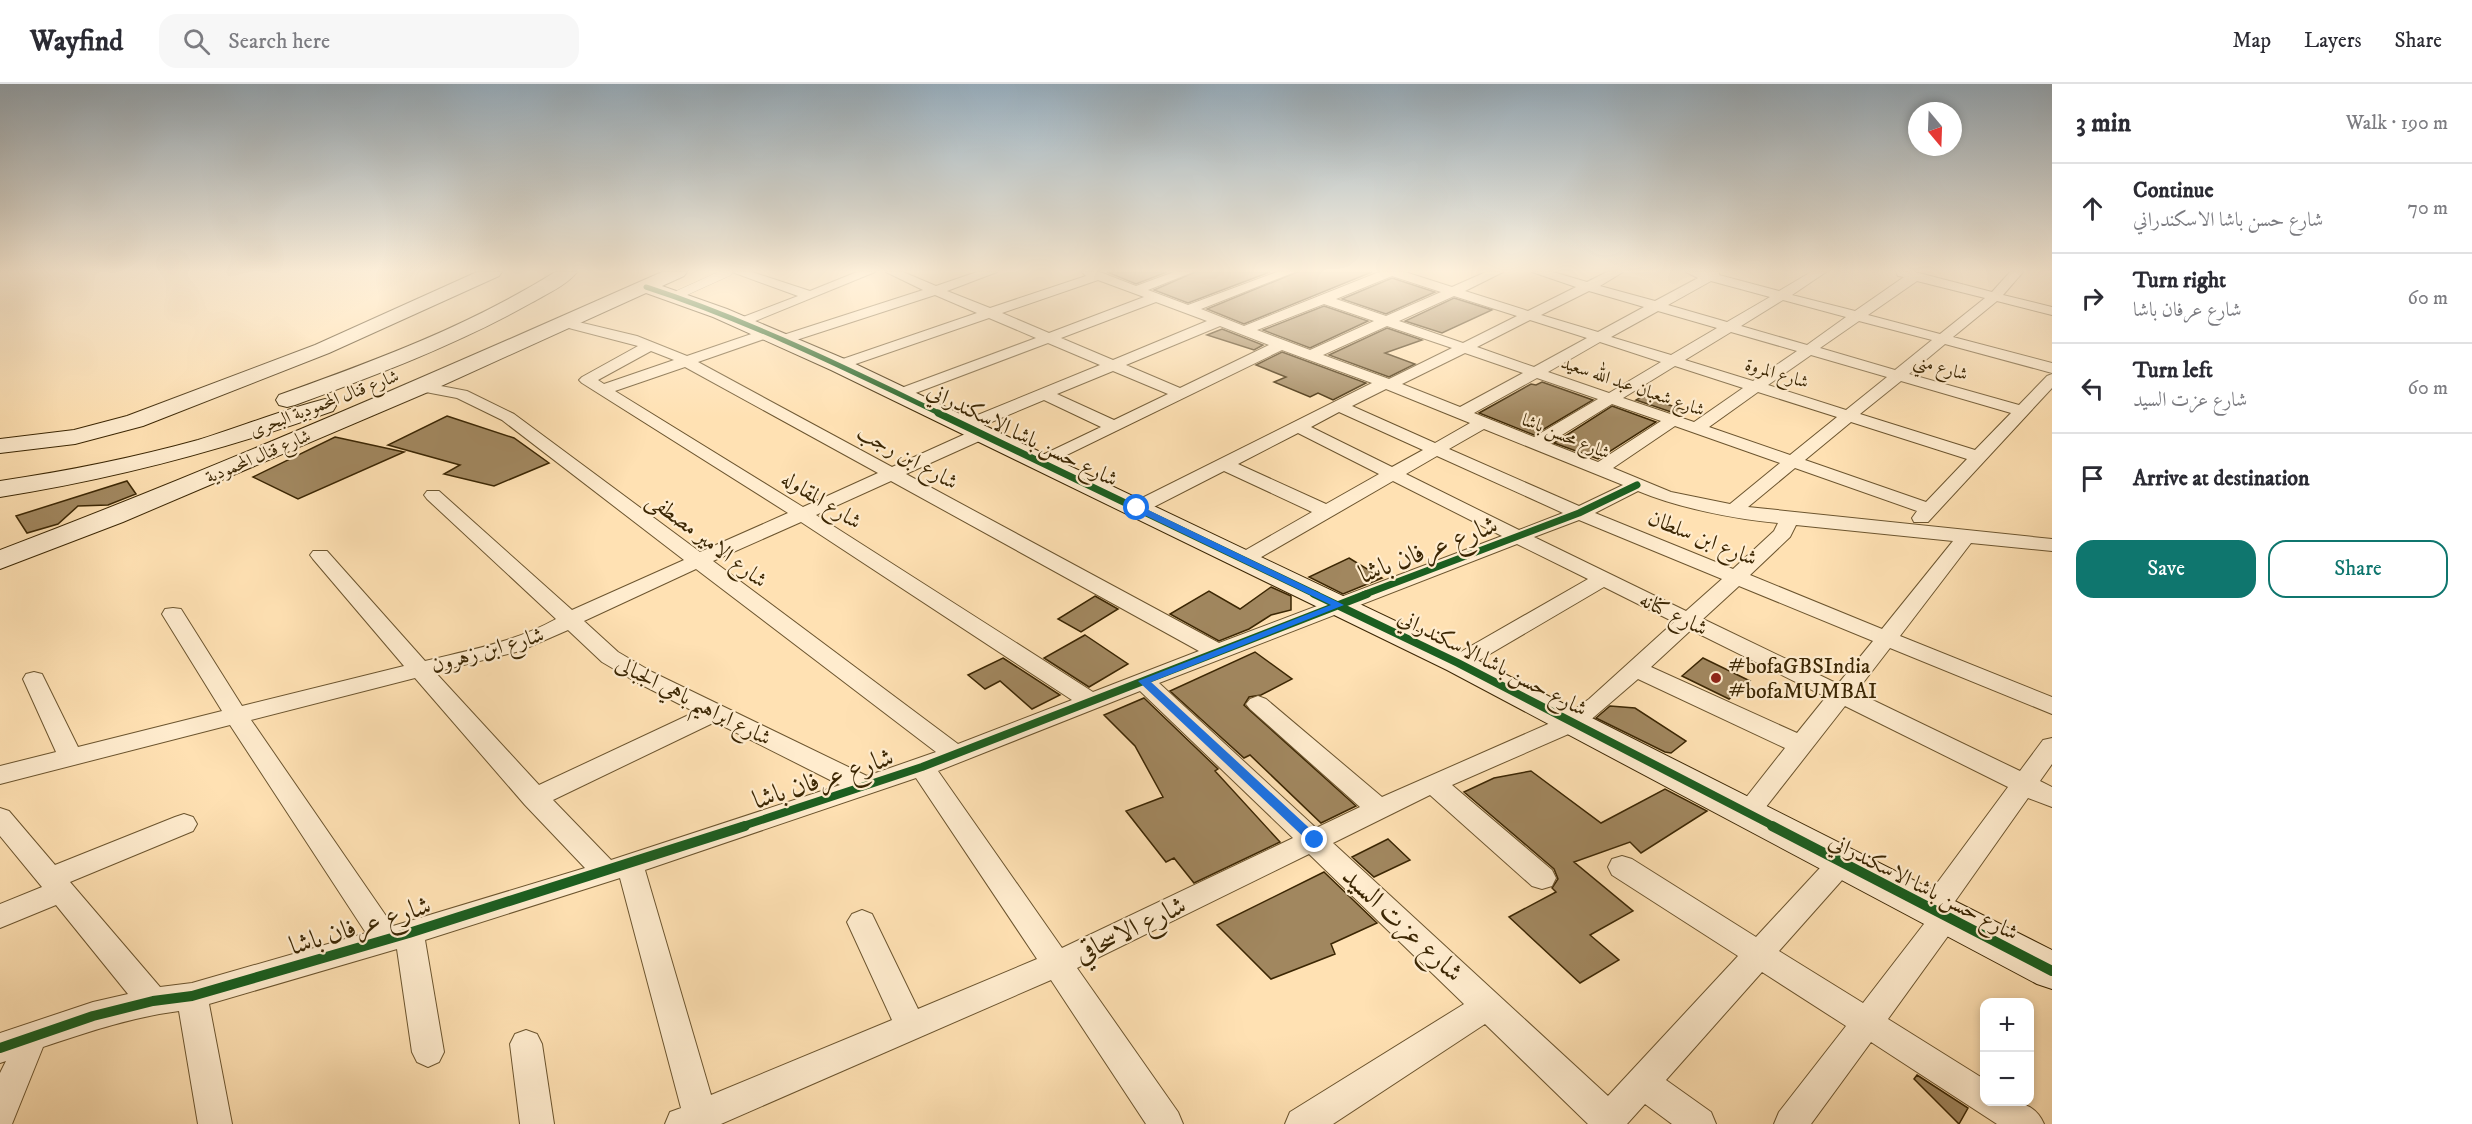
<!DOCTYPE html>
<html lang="en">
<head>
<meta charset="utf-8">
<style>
  body { margin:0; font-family:"IM FELL DW Pica",Amiri,serif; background:#f7f7f7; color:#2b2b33 }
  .controls { position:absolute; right:18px; bottom:18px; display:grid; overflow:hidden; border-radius:12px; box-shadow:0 3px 9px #0003 }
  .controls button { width:54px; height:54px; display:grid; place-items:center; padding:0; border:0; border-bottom:2px solid #e1e1e2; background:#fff; color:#2b2b33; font:30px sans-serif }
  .compass { position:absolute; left:1908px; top:18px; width:54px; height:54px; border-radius:50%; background:#fff; box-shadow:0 3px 9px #0003; rotate:161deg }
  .stop { position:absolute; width:18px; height:18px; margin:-14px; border:4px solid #1a73e8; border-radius:50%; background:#fff }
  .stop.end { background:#1a73e8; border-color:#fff; box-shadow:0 2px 6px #0008 }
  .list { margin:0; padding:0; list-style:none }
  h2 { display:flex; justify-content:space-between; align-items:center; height:78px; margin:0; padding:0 24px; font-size:26px }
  h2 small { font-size:20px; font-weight:400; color:#7c7c81 }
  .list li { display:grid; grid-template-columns:39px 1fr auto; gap:18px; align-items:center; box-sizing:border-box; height:90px; padding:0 24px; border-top:2px solid #e1e1e2 }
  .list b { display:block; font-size:22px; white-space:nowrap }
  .list p { margin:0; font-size:20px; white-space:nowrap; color:#7c7c81 }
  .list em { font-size:20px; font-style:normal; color:#7c7c81 }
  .actions { display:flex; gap:12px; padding:18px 24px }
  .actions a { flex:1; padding:14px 0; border:2px solid #0f766e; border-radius:18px; text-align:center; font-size:21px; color:#0f766e }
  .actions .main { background:#0f766e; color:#fff }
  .icon { flex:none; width:33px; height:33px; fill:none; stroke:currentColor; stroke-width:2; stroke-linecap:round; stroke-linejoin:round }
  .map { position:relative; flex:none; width:2052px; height:1040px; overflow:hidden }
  header { display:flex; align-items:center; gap:36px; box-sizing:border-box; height:84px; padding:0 30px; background:#fff; border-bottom:2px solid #e1e1e2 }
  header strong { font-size:28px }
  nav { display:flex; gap:33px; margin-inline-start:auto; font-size:21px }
  .search { width:420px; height:54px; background:#f7f7f7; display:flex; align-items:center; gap:15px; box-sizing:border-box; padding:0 21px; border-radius:18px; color:#7c7c81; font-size:22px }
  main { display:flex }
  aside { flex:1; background:#fff }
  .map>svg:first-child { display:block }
  .building { fill:#a1875f; stroke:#3b2603; stroke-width:1.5 }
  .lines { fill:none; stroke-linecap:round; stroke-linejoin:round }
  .lane-casing { stroke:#6c552f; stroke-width:9 }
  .street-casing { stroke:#6c552f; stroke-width:2 }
  .secondary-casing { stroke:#3b2603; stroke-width:2 }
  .lane { stroke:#ffecce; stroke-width:8 }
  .street { fill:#ffecce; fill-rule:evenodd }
  .secondary { fill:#ffecce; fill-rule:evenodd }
  .cycleway-far3-casing { stroke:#ffecce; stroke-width:8 }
  .cycleway-far2-casing { stroke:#ffecce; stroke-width:10 }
  .cycleway-far1-casing { stroke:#ffecce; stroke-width:12 }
  .cycleway-casing { stroke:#ffecce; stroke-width:14 }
  .cycleway-far3 { stroke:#1b5e20; stroke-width:5 }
  .cycleway-far2 { stroke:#1b5e20; stroke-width:7 }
  .cycleway-far1 { stroke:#1b5e20; stroke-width:8 }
  .cycleway { stroke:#1b5e20; stroke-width:10 }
  .route { fill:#1a73e8 }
  .poi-dot { fill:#8f2418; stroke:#ffecce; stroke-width:2 }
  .labels { text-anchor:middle; stroke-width:4.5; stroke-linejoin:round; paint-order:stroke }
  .far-street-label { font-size:18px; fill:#3b2603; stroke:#ffecce }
  .street-label { font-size:22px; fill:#3b2603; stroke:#ffecce }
  .poi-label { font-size:22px; fill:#3b2603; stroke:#ffecce; text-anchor:start }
  .near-street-label { font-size:27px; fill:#3b2603; stroke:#ffecce }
</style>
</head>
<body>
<header>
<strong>Wayfind</strong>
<div class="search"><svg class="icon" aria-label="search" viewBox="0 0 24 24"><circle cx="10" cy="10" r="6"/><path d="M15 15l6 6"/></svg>Search here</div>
<nav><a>Map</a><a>Layers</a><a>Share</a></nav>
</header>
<main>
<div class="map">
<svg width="2052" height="1040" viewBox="0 0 2052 1040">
  <rect width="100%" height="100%" fill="#ffe1b3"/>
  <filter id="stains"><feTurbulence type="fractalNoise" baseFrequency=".00333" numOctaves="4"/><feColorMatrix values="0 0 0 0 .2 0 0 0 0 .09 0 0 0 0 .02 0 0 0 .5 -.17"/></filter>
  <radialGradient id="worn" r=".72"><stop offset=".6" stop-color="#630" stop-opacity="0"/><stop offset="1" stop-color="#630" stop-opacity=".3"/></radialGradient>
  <!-- building -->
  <path class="building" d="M1107,188h60l-31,12z
    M1195,188h75l-82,31 -34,-13z
    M1297,188h75l-128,52 -37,-15z
    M1392,194l43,14 -49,22 -44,-15z
    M1454,214l38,12 -50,23 -37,-12z
    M1324,222l44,15 -58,27 -47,-18z
    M1387,244l35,12 -37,13 30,11 -26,13 -60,-22z
    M1222,245l41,16 -9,5 -47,-15z
    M1282,268l84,31 -33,17 -15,-7 -8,4 -36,-15 12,-5 -30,-12z
    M1542,298l51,18 -59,35 -55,-22 52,-29 5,1z
    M1643,312l44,15 -7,4 -44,-15z
    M1612,322l44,16 -58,37 -44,-16z
    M447,332l67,22 35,25 -55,23 -50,-12 16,-9 -72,-20z
    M335,353l69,15 -106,47 -45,-22z
    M127,397l9,13 -28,11 -30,1 -20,18 -31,9 -11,-17z
    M1349,474l33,20 -39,16 -34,-17z
    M1271,503l20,9v14l-20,5 -22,14 -30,12 -49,-27 39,-23 31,18z
    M1095,512l23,13 -37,23 -23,-13z
    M1085,551l43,29 -39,23 -45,-29z
    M1255,568l37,27 -31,16 -12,2 -5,8 112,101 -35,17 -71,-68 -6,3 -74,-67z
    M1003,574l57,37 -28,14 -32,-28 -15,8 -17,-14z
    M1703,574l47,23 -21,18 -47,-23z
    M1144,614l74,71 -3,2 65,71 -86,41 -20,-25 -8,4 -40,-51 37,-14 -28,-51 -31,-31z
    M1610,622l25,2 51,33 -15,12 -6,-1 -69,-34z
    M1531,687l70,52 64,-34 42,22 -66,42 -11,-11 -56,20 59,49 -43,24 29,25 -39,23 -71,-66 47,-25 -4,-4 6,-9 -4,-10 -90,-77 30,-14z
    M1388,755l22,21 -36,17 -22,-20z
    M1324,788l53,51 -46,21 4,10 -64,25 -54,-54z
    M1917,991l51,33 -9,16 -45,-45z"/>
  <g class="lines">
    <!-- lane casing -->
    <g class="lane-casing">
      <path id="lane" d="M675,212l53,-24"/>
    </g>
    <!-- street casing -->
    <g class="street-casing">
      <path id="street" d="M732,188h20l58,19 47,-19h18l-132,54 -7,-4 2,-3 60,-23z
        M886,188h17l33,14 41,-14h20l-50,19 43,17 96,-32 -4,-4h18l36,14 38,-14h19l-45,18 40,15 89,-33h18l-94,37 43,17 135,-54h26l47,15 34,-15h17l-38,19 63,20 48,-24 -44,-15h21l34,10 20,-10h16l-23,14 55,15 43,-23 -12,-6h33v3l60,16 32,-19h15l-34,23 63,16 49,-34 -6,-1 -2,-4h19l77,20 18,-20h13l-20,23 49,12v8l-55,-14 -44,36 99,26v10l-107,-29 -36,30 110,31 28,-29 5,-2v14l-124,134h-14l-2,-4 5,-7 -122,-43 -47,39 304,32v12l-81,-8 -71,93 152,61v17l-162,-66 -34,44 164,79 23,-31 9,-2v26l-12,17 12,6v20l-24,-9 -77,109 5,2 4,8 -4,8 -68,94 96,60v23c25,0 49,-4 60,22h-47l-126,-82 -60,82h-37l5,-12 67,-86 -84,-54 -96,108 45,32 5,12h-44l-27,-20 -18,20h-39l-103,-100 -152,100h-48l5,-12 174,-108 -155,-150 -232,114 101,144 5,12h-37l-95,-144 -330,144h-56l5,-12 11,-4 -61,-230 -195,62 19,112 -5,10 -11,5 -11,-5 -5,-10 -15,-103 -188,55 23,120h-34l-19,-113c-47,6 -91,21 -136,36l-31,77h-12v-51l6,-12 -6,2v-30l93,-31 35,-8 -72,-89 -56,23v-24l42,-17 -42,-51v-28l9,3 46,54 120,-48 9,-3 9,3 4,7 -4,7 -123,51 90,105 32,-4 174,-50 -136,-208 -230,59v-18l56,-14 -33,-73 3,-5 8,-2 8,2 36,73 144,-36 -60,-97 3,-5 8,-1 8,1 61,97 162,-40 -91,-107 -3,-4 3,-4h14l98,110c44,-11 90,-19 131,-42l-129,-120 -3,-4 3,-4h12l133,119 112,-50 -182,-140 -45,-22 -42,-8 -3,-3 3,-3 5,-2 47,9 47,23 186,138 88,-39 -206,-130 -3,-3 3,-3 56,-31 -77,-20 -2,-3 2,-3 5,-1 71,17 50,20 76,-26h10l2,3 -2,3 -75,26 194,105 82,-37h12l2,4 -2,4 -80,36 313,169 283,-107 -109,-55 -142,82h-14l-3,-4 3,-4 75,-43 -88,-41 -80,41h-14l-2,-4 2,-4 242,-121 -90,-33 -242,118 -6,-1 -3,-4 3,-4 67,-32 -57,-27 -74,31 -6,1 -8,-5 2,-4 142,-58 -52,-22 -143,54h-12l-2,-3 2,-3 143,-53 -47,-20 -145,50h-10l-2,-3 2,-3 143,-49 -42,-18 -148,48h-10l-2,-3 2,-3 146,-47zM1392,192l49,16 -55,24 -50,-17zM1098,196l46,17 -95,36 -47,-20zM1711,197l59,16 -43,25 -59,-17zM1917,197l68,17 -45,36 -72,-19zM1589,207l55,16 -46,25 -57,-17zM1454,212l63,20 -54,27 -64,-22zM1783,216l63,17 -39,28 -66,-19zM1156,218l51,19 -94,39 -52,-22zM1324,220l50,17 -64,29 -53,-20zM1658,227l59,17 -46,27 -60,-18zM1530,236l57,18 -53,29 -57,-20zM1859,237l73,19 -37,30 -75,-22zM1220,242l49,19 -89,43 -54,-23zM1387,242l65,22 -63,31 -66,-24zM1731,248l66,19 -44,30 -68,-21zM1600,258l61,20 -52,31 -61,-21zM651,267l23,9 -70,24 -6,-4zM1465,269l58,20 -63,34 -58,-23zM1811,271l76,22 -41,33 -78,-25zM1675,282l68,22 -49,34 -71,-24zM685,283l193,106 -75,34 -188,-116zM1113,287l55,23 -54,26 -57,-26zM1537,294l61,21 -64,38 -60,-24zM1901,297l110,32 -36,37 -115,-36zM1386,305l84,34 -35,20 -83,-37zM1758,308l79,25 -47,38 -81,-28zM1612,320l49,17 -63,41 -49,-19zM1339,328l84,38 -31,17 -81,-40zM1851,338l116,37 -41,43 -121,-42zM1675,342l105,37 -50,41 -59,-12 -58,-24zM1484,345l139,56 -44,21 -130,-57zM1298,349l81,41 -53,30 -88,-40zM1437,372l126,57 -44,17 -113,-56zM891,397l308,170 -106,41 -277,-177zM1638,407c41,17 96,28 140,32l-4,8 -41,38 -138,-56zM1579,436l143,59 -36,32 -152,-74zM801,438l271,178 -114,44 -245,-183zM1796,441l157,16 -71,88 -132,-54 40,-38zM1517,460l71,35 -138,79 -3,5 3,5 8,2 8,-2 138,-81 70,35 -85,77 -25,18 -182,80 -116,-98 -8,-3 -8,3 -4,5 4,5 110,98 -44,21 -157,-145zM696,485l240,183 -69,24 -215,-104 -34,-20 -34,-31zM1739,502l134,55 -35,43 -135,-65zM568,546l34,32 34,20 59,30 -156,73 -104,-113 85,-21zM1691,546l135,67 -29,36 -146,-66zM415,594l110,127 60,63 -192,58 -142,-206zM1638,595l147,69 -52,66 4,7 9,3 9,-3 90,-115 163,81 -85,115 -4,8 4,8 4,2 -64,83 -84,-52 72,-81 4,-7 -4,-7 -10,-4 -10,4 -75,81 -124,-78 -10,-3 -10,3 -4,8 4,8 126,81 -130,140 -275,-253 97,-48 102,91 10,3 10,-3 4,-8 -4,-8 -100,-85 128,-56zM1140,607l153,147 -231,110 -124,-177zM715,638l125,63 -229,75 -58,-60zM916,694l121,181 -119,50 -46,-95 -10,-4 -10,4 -5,8 45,98 -181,75 -66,-225z
        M526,946l11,4 5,10 12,80h-34l-10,-80 5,-10z"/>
    </g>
    <!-- secondary casing -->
    <g class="secondary-casing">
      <path id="secondary" d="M477,188h25l-3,4 -170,77 -186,73 -68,18 -75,9v-14l74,-9 53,-14 188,-71z
        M555,188h22c-10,13 -32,23 -46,31 -75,42 -155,72 -236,102l-8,2 -8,-2 -3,-5 3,-5c95,-34 190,-69 276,-123z
        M662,188h25l-3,4 -22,10 65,23 120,51 622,296 583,294v39l-15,-5 -590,-314 -616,-300 -118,-53 -67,-24 -218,99 -305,130 -123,47v-19c224,-85 443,-181 662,-278z
        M325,315l8,2 3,5 -3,5c-109,39 -219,68 -333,86v-16c67,-10 133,-23 198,-41 42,-13 84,-30 127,-41z"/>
    </g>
    <!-- lane -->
    <use href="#lane" class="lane"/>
    <!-- street -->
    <use href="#street" class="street"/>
    <!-- secondary -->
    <use href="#secondary" class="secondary"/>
    <!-- cycleway-far3 casing -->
    <g class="cycleway-far3-casing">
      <path id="cycleway-far3" d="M646,203c102,33 199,81 295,127"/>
    </g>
    <!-- cycleway-far2 casing -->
    <g class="cycleway-far2-casing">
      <path id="cycleway-far2" d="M938,329l379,182
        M1363,511l216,-82 58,-28"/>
    </g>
    <!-- cycleway-far1 casing -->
    <g class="cycleway-far1-casing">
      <path id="cycleway-far1" d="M1314,510l144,69 317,164
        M740,743l182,-60 445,-173"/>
    </g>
    <!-- cycleway casing -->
    <g class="cycleway-casing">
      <path id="cycleway" d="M1772,742l280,145
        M0,964l93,-32 60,-15 39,-5 217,-63 336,-107"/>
    </g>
    <!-- cycleway-far3 -->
    <use href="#cycleway-far3" class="cycleway-far3"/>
    <!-- cycleway-far2 -->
    <use href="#cycleway-far2" class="cycleway-far2"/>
    <!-- cycleway-far1 -->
    <use href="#cycleway-far1" class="cycleway-far1"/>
    <!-- cycleway -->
    <use href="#cycleway" class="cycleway"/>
  </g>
  <!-- sky -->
  <linearGradient id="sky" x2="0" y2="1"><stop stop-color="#96acbb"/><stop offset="0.56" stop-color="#fff2dd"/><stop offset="1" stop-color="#fff2dd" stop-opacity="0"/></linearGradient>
  <rect width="2052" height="334" fill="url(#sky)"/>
  <!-- route -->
  <path class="route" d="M1134,422h6l204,99 -193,77 168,155 2,3 -2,3h-9l-172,-162 193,-76 -197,-95z"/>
  <!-- markers -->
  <circle class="poi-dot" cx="1716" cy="594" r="6"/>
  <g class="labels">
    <!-- far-street labels -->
    <g class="far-street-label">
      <text transform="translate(1941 283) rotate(16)" y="6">شارع مني</text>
      <text transform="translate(1777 289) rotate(17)" y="6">شارع المروة</text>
      <text transform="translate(1633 302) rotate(19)" y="6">شارع شعبان عبد الله سعيد</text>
      <text transform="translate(324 319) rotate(-21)" y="6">شارع قنال المحمودية البحرى</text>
      <text transform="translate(1566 352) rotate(22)" y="6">شارع محسن باشا</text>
      <text transform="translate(258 372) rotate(-23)" y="6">شارع قنال المحمودية</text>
    </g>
    <!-- street labels -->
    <g class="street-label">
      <text transform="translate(1023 350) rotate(26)" y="8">شارع حسن باشا الاسكندراني</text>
      <text transform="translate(908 372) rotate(29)" y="8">شارع ابن رجب</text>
      <text transform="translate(822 415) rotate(32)" y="8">شارع المقاوله</text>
      <text transform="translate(1703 453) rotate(22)" y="8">شارع ابن سلطان</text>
      <text transform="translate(708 455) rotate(37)" y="8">شارع الامير مصطفى</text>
      <text transform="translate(1674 529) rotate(26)" y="8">شارع كنانه</text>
      <text transform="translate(487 565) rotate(-16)" y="8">شارع ابن زهرون</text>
      <text transform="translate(1493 578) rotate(27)" y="8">شارع حسن باشا الاسكندراني</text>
      <text transform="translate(694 616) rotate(27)" y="8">شارع ابراهيم باهي الجبالى</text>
      <text transform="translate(1924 802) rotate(27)" y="8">شارع حسن باشا الاسكندراني</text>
    </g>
    <!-- poi labels -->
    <g class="poi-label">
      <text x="1728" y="589">#bofaGBSIndia<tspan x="1728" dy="25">#bofaMUMBAI</tspan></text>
    </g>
    <!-- near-street labels -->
    <g class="near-street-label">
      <text transform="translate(1428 465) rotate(-21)" y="9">شارع عرفان باشا</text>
      <text transform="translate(823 694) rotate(-18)" y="9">شارع عرفان باشا</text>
      <text transform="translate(1403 840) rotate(43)" y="9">شارع عزت السيد</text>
      <text transform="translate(360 841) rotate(-17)" y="9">شارع عرفان باشا</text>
      <text transform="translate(1130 845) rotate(-26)" y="9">شارع الاسحاقي</text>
    </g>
  </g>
  <rect width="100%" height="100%" filter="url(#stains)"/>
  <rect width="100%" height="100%" fill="url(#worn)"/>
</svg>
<div class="controls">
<button>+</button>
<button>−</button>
</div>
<svg class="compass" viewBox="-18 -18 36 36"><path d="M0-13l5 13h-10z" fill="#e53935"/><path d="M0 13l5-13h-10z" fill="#7c7c81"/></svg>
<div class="stop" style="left:1137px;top:424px"></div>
<div class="stop end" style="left:1315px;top:756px"></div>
</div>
<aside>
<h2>3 min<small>Walk · 190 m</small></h2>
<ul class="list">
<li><svg class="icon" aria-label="ahead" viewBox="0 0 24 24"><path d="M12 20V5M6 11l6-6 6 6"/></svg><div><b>Continue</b><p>شارع حسن باشا الاسكندراني</p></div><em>70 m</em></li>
<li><svg class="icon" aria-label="right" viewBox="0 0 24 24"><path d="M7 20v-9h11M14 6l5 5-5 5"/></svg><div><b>Turn right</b><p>شارع عرفان باشا</p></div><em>60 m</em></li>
<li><svg class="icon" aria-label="left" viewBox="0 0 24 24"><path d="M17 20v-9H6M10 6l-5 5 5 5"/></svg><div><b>Turn left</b><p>شارع عزت السيد</p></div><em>60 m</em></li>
<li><svg class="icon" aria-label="arrive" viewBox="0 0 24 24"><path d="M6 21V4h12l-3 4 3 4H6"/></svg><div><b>Arrive at destination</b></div></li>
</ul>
<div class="actions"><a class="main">Save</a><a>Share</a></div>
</aside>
</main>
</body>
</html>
